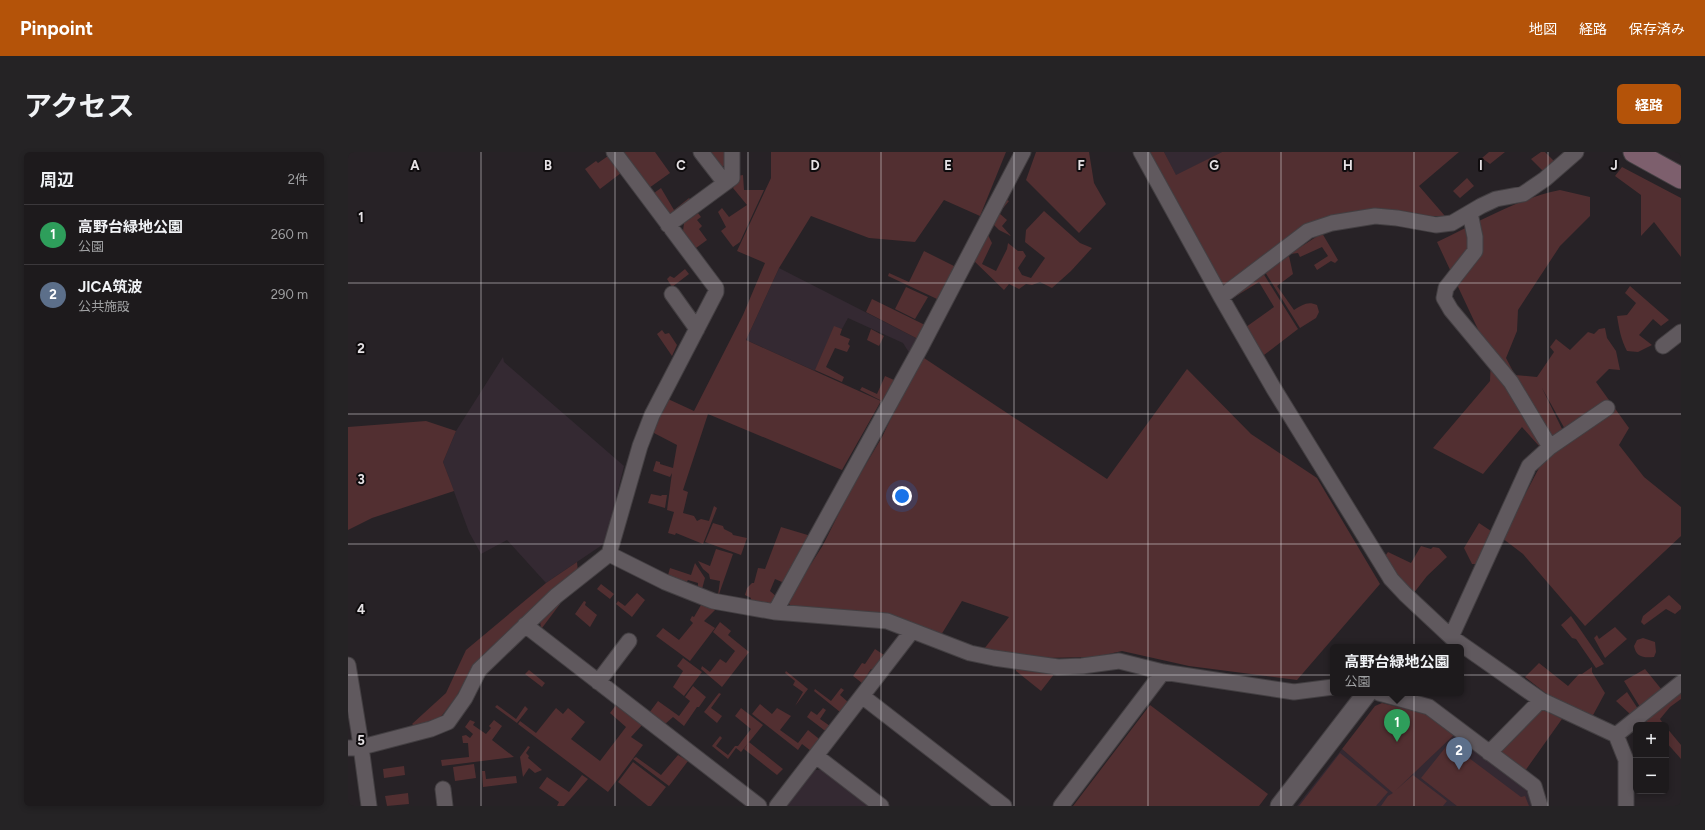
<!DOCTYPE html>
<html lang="ja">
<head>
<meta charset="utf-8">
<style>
  body { margin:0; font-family:Figtree,"Noto Sans JP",sans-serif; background:#252325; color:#f1f3f6 }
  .controls { position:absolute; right:12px; bottom:12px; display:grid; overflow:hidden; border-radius:6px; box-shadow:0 2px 6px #0003 }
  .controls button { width:36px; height:36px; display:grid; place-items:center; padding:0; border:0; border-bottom:1px solid #3b383b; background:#1d1a1c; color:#f1f3f6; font:20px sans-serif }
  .you { position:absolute; left:554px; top:344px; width:14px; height:14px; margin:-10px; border:3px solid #fff; border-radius:50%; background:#1a73e8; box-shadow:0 0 0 6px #1a73e833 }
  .badge { display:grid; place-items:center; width:26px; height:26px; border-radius:50%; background:#b45309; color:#fff; font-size:13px; font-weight:700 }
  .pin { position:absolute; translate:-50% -33px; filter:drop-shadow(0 1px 2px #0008) }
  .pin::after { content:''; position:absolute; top:21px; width:14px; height:12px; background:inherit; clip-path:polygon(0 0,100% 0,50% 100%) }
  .popup { position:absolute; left:982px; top:492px; width:134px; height:52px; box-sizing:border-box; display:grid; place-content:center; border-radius:6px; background:#1d1a1c; filter:drop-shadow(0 1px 3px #0005); font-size:13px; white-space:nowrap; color:#a0a1a3 }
  .popup b { font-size:15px; color:#f1f3f6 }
  .popup::after { content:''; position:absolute; left:50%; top:100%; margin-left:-8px; border:8px solid transparent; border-top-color:#1d1a1c }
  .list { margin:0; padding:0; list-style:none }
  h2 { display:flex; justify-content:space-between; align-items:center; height:52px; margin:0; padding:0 16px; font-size:17px }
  h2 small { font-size:13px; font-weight:400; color:#a0a1a3 }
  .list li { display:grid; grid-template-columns:26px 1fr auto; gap:12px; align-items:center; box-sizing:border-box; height:60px; padding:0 16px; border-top:1px solid #3b383b }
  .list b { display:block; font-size:15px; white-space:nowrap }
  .list p { margin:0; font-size:13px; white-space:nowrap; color:#a0a1a3 }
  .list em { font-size:13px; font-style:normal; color:#a0a1a3 }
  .map { position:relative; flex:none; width:1333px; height:654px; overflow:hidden; border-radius:6px }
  header { display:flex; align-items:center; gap:24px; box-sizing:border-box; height:56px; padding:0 20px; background:#b45309; color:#fff }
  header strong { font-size:19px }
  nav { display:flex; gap:22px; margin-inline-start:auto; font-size:14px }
  .intro { display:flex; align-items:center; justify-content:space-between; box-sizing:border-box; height:96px; padding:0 24px }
  h1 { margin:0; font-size:28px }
  .button { padding:10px 18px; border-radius:6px; background:#b45309; color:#fff; font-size:14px; font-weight:700 }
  main { display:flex; gap:24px; padding:0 24px }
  aside { flex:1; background:#1d1a1c; border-radius:6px; box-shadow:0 2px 6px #0003 }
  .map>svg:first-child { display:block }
  .built { fill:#342932 }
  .green { fill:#522f31; fill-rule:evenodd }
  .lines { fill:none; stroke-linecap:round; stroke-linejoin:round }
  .minor-casing { stroke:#433f42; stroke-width:17 }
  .tertiary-casing { stroke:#433f42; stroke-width:21 }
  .secondary-casing { stroke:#433f42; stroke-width:23 }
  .minor { stroke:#60595e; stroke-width:15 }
  .tertiary { stroke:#60595e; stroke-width:19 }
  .secondary { stroke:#7d5f6d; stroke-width:21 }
  .grid { fill:none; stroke:#e6e2e5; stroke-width:1; stroke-opacity:0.55 }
  .grid-label { font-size:13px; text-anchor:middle; font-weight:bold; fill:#e6e2e5; stroke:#0f0c0e; stroke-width:4; stroke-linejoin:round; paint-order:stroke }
</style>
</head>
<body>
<header>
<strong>Pinpoint</strong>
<nav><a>地図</a><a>経路</a><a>保存済み</a></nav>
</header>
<div class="intro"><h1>アクセス</h1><a class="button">経路</a></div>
<main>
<aside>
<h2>周辺<small>2件</small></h2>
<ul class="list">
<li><span class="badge" style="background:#2e9e5b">1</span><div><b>高野台緑地公園</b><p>公園</p></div><em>260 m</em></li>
<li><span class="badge" style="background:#5c6f8a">2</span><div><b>JICA筑波</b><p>公共施設</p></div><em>290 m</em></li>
</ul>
</aside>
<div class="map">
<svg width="1333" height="654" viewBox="0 0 1333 654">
  <rect width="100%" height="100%" fill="#272226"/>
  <!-- built -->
  <path class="built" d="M816,0h58l-46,24z
    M431,116l139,71 -8,15 -7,-11 -55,-25 -6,11 -8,-2 -19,44 -69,-31z
    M155,205l1,5 120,104 -19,77 -59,40 -39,-43 -26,14 -12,-22 -26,-70 13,-31z
    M1106,583l74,56 5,15h-236l45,-57 51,43z
    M465,618h9l47,36h-84z"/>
  <!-- green -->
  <path class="green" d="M275,0h32l15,21 -21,15z
    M359,0h18v13l-5,3z
    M423,0h235l-26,64 -36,-16 -29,42 -46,-4 -58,-22 -32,52 -33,72 135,61 -39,69 -134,-56 -25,76 5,2 -5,21 11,3 3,5 4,-2 8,2 5,-15 3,2 -14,36 -27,-11 -1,2 -7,-2 6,-21 -7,-2 5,-37 -2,4 -17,-6 3,-10 4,1v2l13,4 4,-23 -25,-13 16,-33 26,12 49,-96 22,-52 -28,-12 34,-73z
    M688,0h53l5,31 12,21 -27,29 -53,-53z
    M800,0h16l12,23 46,-23h237l-40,34 26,30h-35l-32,-8 -29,4 -39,11 -87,64z
    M1141,0h16l-15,12 -8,-6z
    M1193,0h4l10,10 -12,9 -12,-12z
    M260,4l13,17 -21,16 -15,-20 11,-8 2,2z
    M1274,15l59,31v59l-27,-35 -13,14v-41l-26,-19z
    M395,23l1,15h20l-24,52 -7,5 -12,-16 5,-4 -8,-15 4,-4 7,9 18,-12 -14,-17 4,-6v-6z
    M1119,26l7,8 -14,12 -7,-7z
    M313,36l13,22 15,-12 2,2 -20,14 -4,-3 -13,-18z
    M1212,38l30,7v19l-30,30 -42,64 -1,21 -11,27 9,17 22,2 17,-25 -4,-5 6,-8 14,11 18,-18 6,2 5,-5 6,-1 2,10 9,13 4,19 -11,-1 -13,13 33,46 -10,17 25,32 37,30v29l-96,90 -62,-72 -21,-16 37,-70 9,-12 -26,-29 -39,47 -50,-26 57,-67 1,-24 -54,-115c40,-19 79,-43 123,-52zM1194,236l29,52 -4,-1z
    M657,47l4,2 -10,12 8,7 -5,6 9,10 -12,-6 -6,-6z
    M696,59l36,32 12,5 -21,23 -19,17 -12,-6 -8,3 -6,-1 -7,5 -10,-5 -5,6 -31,-30 15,-25 4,8 -10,21 14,7 11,-22 1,-6 10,8h5l3,5 -8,12 4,7 9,3 14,-20 -20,-16 1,-12z
    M350,61l3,4 -4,3 5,6 -3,3 8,11 -11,8 -13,-17 1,-8z
    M974,81l16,27 -3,3 -4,-2 -14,9 -3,-5 14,-9 -6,-9 -22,10 -2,-4 -8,1z
    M576,99l32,16 -19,32 -49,-23 1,-3 20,9z
    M941,104l4,18 -16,12 17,24c9,-5 13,-9 23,-5l2,7 -3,6 -16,10 -35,-56z
    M337,117l4,5 -17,13 -5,-8 3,-3 4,2z
    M915,121l35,56 -34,26 -18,-28 28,-20 -15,-25 -26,16 1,-5z
    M1282,134l39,34 -8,6 -8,-7 -14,16 13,10 -14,7 -11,-1c-6,-11 -8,-23 -10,-35l10,-1 9,-12 -11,-10z
    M558,135l22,10 -13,22 -20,-10z
    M524,147l53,26 -7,14 -52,-27z
    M486,174l8,3 -2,6 10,4 -2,5 2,2 -3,6 -12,-4 -9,19 18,10 -2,5 -27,-12z
    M523,177l13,7 -5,10 -12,-6z
    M314,178l3,4 4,-1 8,12 -5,11 -15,-22z
    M573,204l186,123 80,-110 64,65 66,44 63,106 -83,96 -108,-14 -67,-15 -27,6 -53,1 -58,-9 25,-32 -47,-16 -21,34 -149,-28 -5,-5 36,-57 27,-54 32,-54z
    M537,224l9,4 -12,21 -22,-11 2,-3 15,7z
    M78,269l30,10 -13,31 11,29 -82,27 -24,12v-103z
    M303,342l10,2 1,-1h5l-2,13 -17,-5z
    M365,371l10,3 1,3 8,4 1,2 14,3 -6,17 -36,-13z
    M1131,371l15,10 -17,31h-5l-8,-16z
    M433,375l30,9 -24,45 -5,1 -7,-3 -5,12 7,6 -1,4 -6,3 -20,-3 1,-3 -6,-3 2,-7 5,-5h2l4,-15 7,1z
    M1073,394l10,3 2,-2 6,1 8,9 -20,19 -14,18 -12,-14 -16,-24 3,-4 23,11z
    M368,397l17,5 -14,40 -1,1 2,-14 -10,-2 -1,-5 -6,-5 -5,-8 12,5z
    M229,410l1,10 -29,20 -75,73 -18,32 -16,21 -26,8 -2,-2 34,-31 20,-43 80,-67z
    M347,411l10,15 -3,11 -4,-2v-4l-10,-3 -3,4 -17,-9 2,-7 21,7z
    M253,432l13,10 -4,5 -13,-10z
    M289,441l8,7 -13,17 -16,-13 2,-3 7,5z
    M1321,443l12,11v3l-6,5 -9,-5 -22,16 -3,-3 2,-6z
    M236,449l2,1 -1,3 12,10 -7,12 -15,-13z
    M211,451l1,1 -18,24h-1l-1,-7z
    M353,453l15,4 -12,12 11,7 -25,33 -34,-25 7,-8 16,12 14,-17 -3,-3 2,-4 2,1z
    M1223,464l33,48 -8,4 -20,-29 -4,-1 -11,-13z
    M372,470l11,9 -3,4 21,17 -27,35 -21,-18 1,-3 8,6 10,-13 6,4 9,-12 -22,-19z
    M1267,475l12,12 -22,19 -11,-20 3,-3 2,4z
    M1295,486l12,4 1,10 -2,5c-11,1 -18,0 -20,-11l3,-6z
    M527,497l9,6 -11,15 -2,-1 -9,14 -9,-7 9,-13 3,1z
    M335,506l19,14 -18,24 -11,-9 10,-16 -6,-5z
    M1191,511l29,23 11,-12h3l10,-7v5l13,21 -13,24 -44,-22 -23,-18z
    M668,516l39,5 -14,18 -25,-20z
    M1297,517l17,21 -22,17 -16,-26z
    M181,518l16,13 -3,4 -17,-13z
    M438,519l22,18 -13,17 8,-14 -10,-7 2,-4 -10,-8z
    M345,534l13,11 -7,10h-2l-13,19 -11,-9 -9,8 -15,-12 9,-12 21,15 11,-15 -5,-4z
    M493,536l3,2 -4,5 8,7 -8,10 -26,-21 1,-2 16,12z
    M1279,540l11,17 -8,5 -14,-13z
    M371,541l2,1 -10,14 11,8 -5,7 -13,-11z
    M1333,541v6l-11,8 -10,12 4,6h-14l-4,-4z
    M1034,551l46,11 26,21 -59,56 18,-16 34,26 -4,5h-62l7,-10 5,-3 -51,-44 33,-43z
    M412,552l12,10 5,-6 14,8 -11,14 18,13 10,-13 10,8v3l-7,10 -9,-7 -4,6 -46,-36z
    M149,553l19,14 9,-13 3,3 -11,14 -22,-16z
    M268,553l26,20 -11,12 12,8 -35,47 -90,-68 2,-3 16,12 20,-25 7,6 5,-6 17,14 -14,17 29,22 26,-34 -16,-14z
    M802,553l118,89 -9,12h-186z
    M393,556l22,17 -22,27 -5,-4 -8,11 -16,-13 8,-10 2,2 -6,8 12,9 7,-9h3l13,-17 -16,-13z
    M475,556l3,2 -6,9 10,7 -4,4h-2l-17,-13 4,-6 6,4z
    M1192,556l22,11 -37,52 -28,-19z
    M122,568l5,2 -2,3 13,9 5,-6 -2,-2 5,-6 8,6 -10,14 22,17 -72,9 -1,-6 28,-3 -1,-14h-5l-1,-7 4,-1 4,3 3,-4 -8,-7z
    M1318,575l15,18v14l-15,-17z
    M401,590l34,27 -6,6 -33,-26z
    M1101,591l72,54 4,-1 4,10h-72l-36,-28z
    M180,594l2,1 -4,6 3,3 -1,2 14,12 -7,3 -6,-5 -6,9 -3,-20z
    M992,601l48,39 -12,14h-77z
    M330,603l10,6 -19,25 -36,-27 3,-2 25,18z
    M285,610l33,25 -15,19h-3l-30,-24z
    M126,612l2,14 -21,3 -2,-14z
    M56,614l1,9 -21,3 -1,-9z
    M134,619h3l1,8 30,-3 1,7 -34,4z
    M234,623l6,4 -24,27h-7l2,-4 -20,-14 8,-11 22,15z
    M60,641l1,11 -22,2 -2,-10z"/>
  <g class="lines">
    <!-- minor casing -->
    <g class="minor-casing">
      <path id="minor" d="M353,0l24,31
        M793,0l80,145 53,92 117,190 14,15 46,43 90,63 75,35 10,25v46
        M1122,61l5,24v14l-29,37 -2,10 7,12 60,72 39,65
        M320,73l64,-47v-26
        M324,142l25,35
        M873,145l87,-66 24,-8 43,-7 22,2 39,7 16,-2 29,-17 15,-7 27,-5 22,-15 31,-27
        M1315,194l18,-14
        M261,402l56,28 48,19 62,11 112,9 83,32 24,5 64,9 24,-1 37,-5 44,11 131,20 39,-5
        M427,460l146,-265 102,-195
        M177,473l234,181
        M1103,485l78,-171 21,-19 57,-39
        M0,513l11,67 10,74
        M250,530l31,-41
        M1031,541l50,14 105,79 6,20
        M514,544l142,110
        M1268,583l65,-52
        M0,596l14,-1 69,-18 17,-7 17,-24 14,-28 77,-74 53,-42 31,-108 12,-31 64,-123v-4l-102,-136
        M1141,601l52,-53
        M468,604l65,50
        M95,637l2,17
        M429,654l135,-175
        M713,654l102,-134"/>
    </g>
    <!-- tertiary casing -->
    <g class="tertiary-casing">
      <path id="tertiary" d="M932,654l87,-113"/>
    </g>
    <!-- secondary casing -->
    <g class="secondary-casing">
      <path id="secondary" d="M1286,0l47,26"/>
    </g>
    <!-- minor -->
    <use href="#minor" class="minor"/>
    <!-- tertiary -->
    <use href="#tertiary" class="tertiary"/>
    <!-- secondary -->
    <use href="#secondary" class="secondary"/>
  </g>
  <!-- grid -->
  <path class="grid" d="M133,0v654M267,0v654M400,0v654M533,0v654M666,0v654M800,0v654M933,0v654M1066,0v654M1200,0v654M0,131h1333M0,262h1333M0,392h1333M0,523h1333"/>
  <g class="grid-label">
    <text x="67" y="18">A</text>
    <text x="200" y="18">B</text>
    <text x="333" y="18">C</text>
    <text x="467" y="18">D</text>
    <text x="600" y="18">E</text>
    <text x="733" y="18">F</text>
    <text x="866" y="18">G</text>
    <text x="1000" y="18">H</text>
    <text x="1133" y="18">I</text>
    <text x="1266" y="18">J</text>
    <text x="13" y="70">1</text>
    <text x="13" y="201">2</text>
    <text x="13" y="332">3</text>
    <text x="13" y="462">4</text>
    <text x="13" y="593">5</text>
  </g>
</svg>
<div class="controls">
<button>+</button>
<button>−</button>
</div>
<div class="you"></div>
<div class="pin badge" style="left:1049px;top:590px;background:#2e9e5b">1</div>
<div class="popup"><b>高野台緑地公園</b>公園</div>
<div class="pin badge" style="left:1111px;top:618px;background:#5c6f8a">2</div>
</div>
</main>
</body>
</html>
